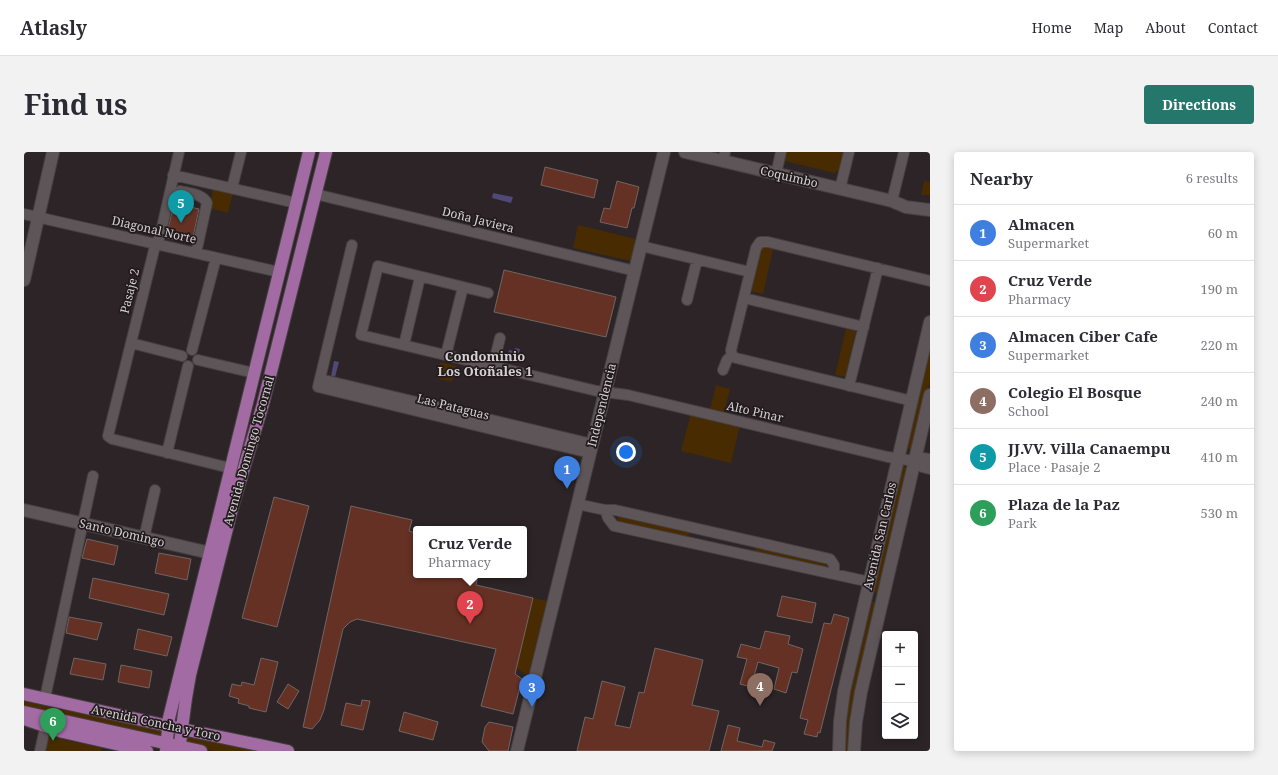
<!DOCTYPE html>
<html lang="en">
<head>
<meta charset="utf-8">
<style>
  body { margin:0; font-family:"Noto Serif",serif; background:#f2f2f3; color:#2b2b33 }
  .controls { position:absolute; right:12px; bottom:12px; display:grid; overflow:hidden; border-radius:4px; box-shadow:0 2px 10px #0003 }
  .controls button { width:36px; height:36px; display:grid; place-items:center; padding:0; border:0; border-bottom:1px solid #e1e1e2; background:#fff; color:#2b2b33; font:20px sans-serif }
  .you { position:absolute; left:602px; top:300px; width:14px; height:14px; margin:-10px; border:3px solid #fff; border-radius:50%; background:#1a73e8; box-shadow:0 0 0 6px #1a73e833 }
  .badge { display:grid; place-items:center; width:26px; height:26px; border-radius:50%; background:#26776b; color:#fff; font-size:13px; font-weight:700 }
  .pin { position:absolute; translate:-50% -33px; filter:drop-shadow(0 1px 2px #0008) }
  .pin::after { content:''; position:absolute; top:21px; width:14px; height:12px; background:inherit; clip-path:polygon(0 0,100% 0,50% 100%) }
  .popup { position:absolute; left:389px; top:374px; width:114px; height:52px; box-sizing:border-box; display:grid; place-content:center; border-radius:4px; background:#fff; filter:drop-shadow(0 1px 3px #0005); font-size:13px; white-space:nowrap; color:#7c7c81 }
  .popup b { font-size:15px; color:#2b2b33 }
  .popup::after { content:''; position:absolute; left:50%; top:100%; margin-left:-8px; border:8px solid transparent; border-top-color:#fff }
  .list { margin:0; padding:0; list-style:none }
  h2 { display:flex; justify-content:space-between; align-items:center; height:52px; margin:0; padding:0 16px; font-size:17px }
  h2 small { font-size:13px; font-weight:400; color:#7c7c81 }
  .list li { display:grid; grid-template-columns:26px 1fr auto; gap:12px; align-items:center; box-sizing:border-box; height:56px; padding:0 16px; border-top:1px solid #e1e1e2 }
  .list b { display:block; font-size:15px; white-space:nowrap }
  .list p { margin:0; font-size:13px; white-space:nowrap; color:#7c7c81 }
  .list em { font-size:13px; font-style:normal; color:#7c7c81 }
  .icon { flex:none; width:22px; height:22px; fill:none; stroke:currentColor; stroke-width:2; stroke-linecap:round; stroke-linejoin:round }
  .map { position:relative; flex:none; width:906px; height:599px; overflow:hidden; border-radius:4px }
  header { display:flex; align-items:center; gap:24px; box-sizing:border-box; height:56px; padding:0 20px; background:#fff; border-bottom:1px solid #e1e1e2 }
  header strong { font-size:19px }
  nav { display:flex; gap:22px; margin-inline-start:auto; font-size:14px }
  .intro { display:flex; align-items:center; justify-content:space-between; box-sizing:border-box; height:96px; padding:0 24px }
  h1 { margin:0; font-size:28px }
  .button { padding:10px 18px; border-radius:4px; background:#26776b; color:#fff; font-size:14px; font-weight:700 }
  main { display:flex; gap:24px; padding:0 24px }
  aside { flex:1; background:#fff; border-radius:4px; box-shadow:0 2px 10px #0003 }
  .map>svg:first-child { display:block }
  .green { fill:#492b01 }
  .water { fill:#504878 }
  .building { fill:#653125; stroke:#6f6664 }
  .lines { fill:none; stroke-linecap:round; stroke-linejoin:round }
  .street-casing { stroke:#464042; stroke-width:12 }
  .secondary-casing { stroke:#464042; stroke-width:14 }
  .primary-casing { stroke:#464042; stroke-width:14 }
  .street { stroke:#5d5557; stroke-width:10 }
  .secondary { stroke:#5d5557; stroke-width:12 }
  .primary { stroke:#a36ba4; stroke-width:12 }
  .labels { text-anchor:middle; stroke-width:3.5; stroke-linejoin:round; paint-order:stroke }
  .street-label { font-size:12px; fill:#d6d0d2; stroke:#221b1d }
  .neighbourhood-label { font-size:13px; font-weight:bold; fill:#d6d0d2; stroke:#221b1d }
</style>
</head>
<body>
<header>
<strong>Atlasly</strong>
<nav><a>Home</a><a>Map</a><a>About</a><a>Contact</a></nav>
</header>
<div class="intro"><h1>Find us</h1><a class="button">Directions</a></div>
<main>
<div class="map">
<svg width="906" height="599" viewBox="0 0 906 599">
  <rect width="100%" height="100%" fill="#2c2426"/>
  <!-- green -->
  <path class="green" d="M760,0h59l-4,18 -5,3 -49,-12 -2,-5z
    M900,29l6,1v13h-9z
    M189,37l20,4 -5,20 -19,-5z
    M554,73l58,14 -5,22 -58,-13z
    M737,95l12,2 -10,45 -12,-3z
    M822,177l10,2 -11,46 -10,-2z
    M906,194v35l-16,65 -1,3h-4l-2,-1v-2z
    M416,210l16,4 -4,16 -16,-4z
    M692,233l14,4 -8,31 18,5 -9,38 -50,-12 10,-38 17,4z
    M878,313l4,3 1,2 -29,125 -6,-5z
    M595,363l71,16 -2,8 -71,-16z
    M732,394l71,16 -2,8 -71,-16z
    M509,446l14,3 -19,76 -12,-10z
    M848,450h3l-14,68 -12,81h-5l1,-27 4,-26z
    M0,547l178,40 60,12h-48l-190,-43z
    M14,582l64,14 -1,3h-67z"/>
  <!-- water -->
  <path class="water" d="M469,41l20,4 -2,6 -19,-5z
    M491,196l5,1 -2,8 -10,-2 1,-5 5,1z
    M310,209l5,1 -4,15 -4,-1z"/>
  <!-- building -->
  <path class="building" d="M521,15l53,13 -4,18 -53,-13z
    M593,29l22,6 -5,21h-2l-5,20 -27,-6 4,-14 6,1z
    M150,51l25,6 -7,33 -26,-4z
    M480,118l112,27 -10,40 -112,-25z
    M250,345l35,9 -32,121 -35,-9z
    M327,354l61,14 -3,11 7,2v42h62l-2,10 57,13 -18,76 7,5 -9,35 -32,-8 15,-57 -139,-30 -7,3 -7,7 -19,81 -4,10 -8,9 -9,-2z
    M63,387l31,7 -4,19 -32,-7z
    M135,401l32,6 -4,21 -32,-7z
    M69,426l76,16 -5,21 -75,-17z
    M758,444l34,7 -4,20 -35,-7z
    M810,462l15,4 -29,115 -2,-1 -1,5 -13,-3 4,-14 -8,-2 24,-95 7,1z
    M45,465l33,6 -5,17 -31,-7z
    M114,477l34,8 -5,19 -33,-7z
    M741,479l25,5 -2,8 15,5 -6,24 -5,-1 -6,21 -12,-4 5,-21 -21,-6 -7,25 -11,-3 7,-25 -10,-2 4,-13 19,5z
    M631,496l48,12 -11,45 27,6 -10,40h-132l8,-34 8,2 9,-38 23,6 -10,38 15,3 9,-36 5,1z
    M50,506l32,6 -3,16 -33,-6z
    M237,506l17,4 -12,50 -17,-4v-2l-11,-3 1,-4 -10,-3 3,-12 9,2 1,-4 12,3z
    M97,513l31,6 -3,17 -31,-6z
    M264,532l11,7 -11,18 -11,-7z
    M338,548l8,1 -7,29 -22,-5 5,-22 15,3z
    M380,560l34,10 -5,18 -34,-9z
    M465,570l24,5 -5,24h-19l-7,-9 3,-15z
    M704,573l12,3 -3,13 25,6 2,-7 11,3 -3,8h-51z"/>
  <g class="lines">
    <!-- street casing -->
    <g class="street-casing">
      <path id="street" d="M155,0l-19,84 -6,14 -46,186 4,3 118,29
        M699,9l2,-9
        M752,22l5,-22
        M149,23l123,28
        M208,36l9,-36
        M816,37l9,-37
        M156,39c9,2 23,3 27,12l-11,50
        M291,42l320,77
        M868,49l12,-49
        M0,62l255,58
        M328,93l-34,142 272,66
        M617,94l109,26
        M464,141l-110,-27 -17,69 236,56 31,4 260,62 26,4 8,6 8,2
        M720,146l120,29
        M663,148l10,-40
        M107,191l51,13
        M380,193l16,-68
        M168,198l24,-92
        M422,203l17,-68
        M708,203l4,3 176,43
        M174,208l56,13
        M469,214l7,-28
        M699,218l4,-10 5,-5 -1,-5 25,-102 4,-6h8l162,39
        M296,227l272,65
        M825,234l29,-118
        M143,301l21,-87
        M890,309l9,-3 7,1
        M553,352l28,6h10l215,49 4,6v9
        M581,358l3,8 6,8 256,56
        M120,386l11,-48
        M21,546l48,-222
        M16,599l4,-18"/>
    </g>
    <!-- secondary casing -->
    <g class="secondary-casing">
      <path id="secondary" d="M661,0l207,49 14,6 24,3
        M0,128l29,-128
        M0,358l195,45
        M493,599l147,-599
        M815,599l1,-30 4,-30 86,-369
        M830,599l2,-29 5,-30 69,-297"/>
    </g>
    <!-- primary casing -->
    <g class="primary-casing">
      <path id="primary" d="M0,542l158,35 106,22
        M0,560l177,39
        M0,567l39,13 84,19
        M142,599l3,-33 140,-566
        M155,599l7,-53 4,-23 43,-170 30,-101 63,-252"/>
    </g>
    <!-- street -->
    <use href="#street" class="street"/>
    <!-- secondary -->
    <use href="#secondary" class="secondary"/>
    <!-- primary -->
    <use href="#primary" class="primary"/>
  </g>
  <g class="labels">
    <!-- street labels -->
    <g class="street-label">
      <text transform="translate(765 25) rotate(13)" y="4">Coquimbo</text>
      <text transform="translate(454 68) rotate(14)" y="4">Doña Javiera</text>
      <text transform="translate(130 78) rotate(13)" y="4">Diagonal Norte</text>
      <text transform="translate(106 139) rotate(-76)" y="4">Pasaje 2</text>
      <text transform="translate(578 253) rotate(-76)" y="4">Independencia</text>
      <text transform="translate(429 255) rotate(14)" y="4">Las Pataguas</text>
      <text transform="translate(731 260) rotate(13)" y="4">Alto Pinar</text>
      <text transform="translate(225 299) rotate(-74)" y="4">Avenida Domingo Tocornal</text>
      <text transform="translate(98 381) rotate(13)" y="4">Santo Domingo</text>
      <text transform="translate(856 384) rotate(-77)" y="4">Avenida San Carlos</text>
      <text transform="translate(132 571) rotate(12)" y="4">Avenida Concha y Toro</text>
    </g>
    <!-- neighbourhood labels -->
    <g class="neighbourhood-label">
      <text x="461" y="209">Condominio<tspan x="461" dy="15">Los Otoñales 1</tspan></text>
    </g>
  </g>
</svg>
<div class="controls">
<button>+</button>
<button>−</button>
<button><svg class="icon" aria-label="layers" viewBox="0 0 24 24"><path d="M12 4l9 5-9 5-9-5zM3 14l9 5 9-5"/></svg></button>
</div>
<div class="you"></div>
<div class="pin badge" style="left:543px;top:337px;background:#3f7fe0">1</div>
<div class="pin badge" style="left:446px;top:472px;background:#e0444e">2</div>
<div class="popup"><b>Cruz Verde</b>Pharmacy</div>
<div class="pin badge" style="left:508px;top:555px;background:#3f7fe0">3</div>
<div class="pin badge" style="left:736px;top:554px;background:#8d6e63">4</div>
<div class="pin badge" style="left:157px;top:71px;background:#0f9aa8">5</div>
<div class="pin badge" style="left:29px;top:589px;background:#2e9e5b">6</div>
</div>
<aside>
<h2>Nearby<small>6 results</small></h2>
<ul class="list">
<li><span class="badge" style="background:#3f7fe0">1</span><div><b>Almacen</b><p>Supermarket</p></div><em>60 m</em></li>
<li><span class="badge" style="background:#e0444e">2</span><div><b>Cruz Verde</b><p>Pharmacy</p></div><em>190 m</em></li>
<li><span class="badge" style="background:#3f7fe0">3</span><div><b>Almacen Ciber Cafe</b><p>Supermarket</p></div><em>220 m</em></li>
<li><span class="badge" style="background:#8d6e63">4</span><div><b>Colegio El Bosque</b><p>School</p></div><em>240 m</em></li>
<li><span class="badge" style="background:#0f9aa8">5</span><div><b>JJ.VV. Villa Canaempu</b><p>Place · Pasaje 2</p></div><em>410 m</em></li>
<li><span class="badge" style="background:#2e9e5b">6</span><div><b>Plaza de la Paz</b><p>Park</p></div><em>530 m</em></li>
</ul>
</aside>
</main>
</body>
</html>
